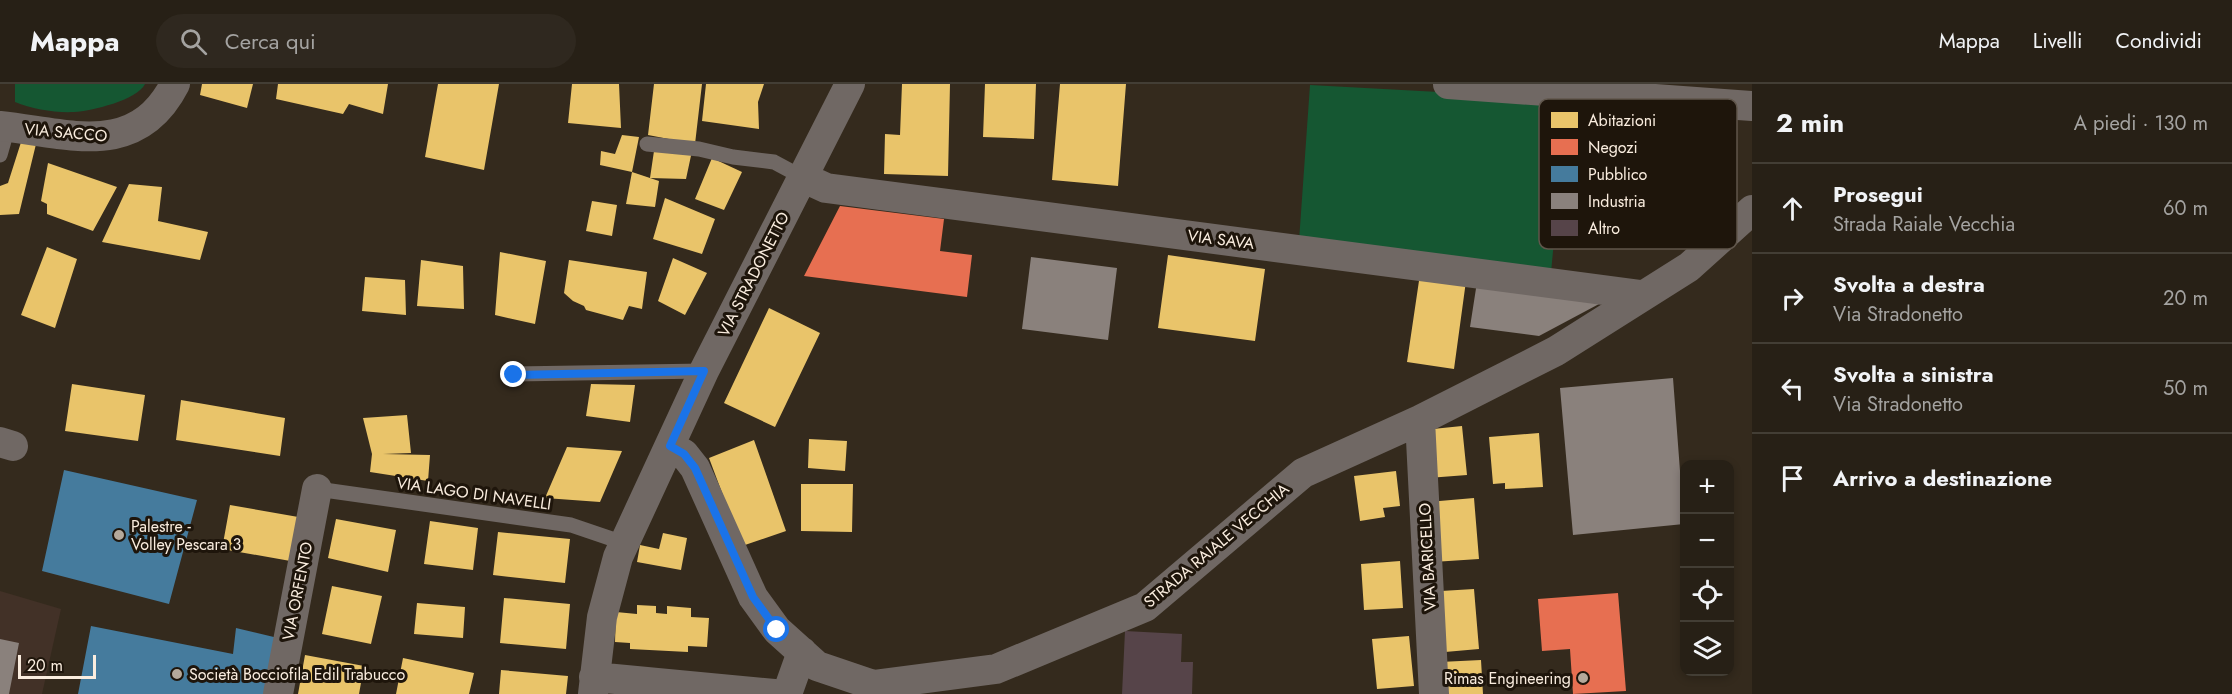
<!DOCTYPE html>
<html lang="it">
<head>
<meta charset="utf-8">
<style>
  body { margin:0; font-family:Jost,sans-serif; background:#2f281f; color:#f1f3f6 }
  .controls { position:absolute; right:18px; bottom:18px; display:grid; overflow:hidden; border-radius:12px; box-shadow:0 3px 9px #0003 }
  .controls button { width:54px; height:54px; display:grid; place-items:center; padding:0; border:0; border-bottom:2px solid #433e35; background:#272016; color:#f1f3f6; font:30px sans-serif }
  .scale { position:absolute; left:18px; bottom:15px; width:78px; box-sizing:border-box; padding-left:6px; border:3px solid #faeddf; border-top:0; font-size:16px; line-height:21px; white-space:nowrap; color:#faeddf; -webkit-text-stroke:4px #1e150b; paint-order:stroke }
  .stop { position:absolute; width:18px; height:18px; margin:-14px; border:4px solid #1a73e8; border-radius:50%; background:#fff }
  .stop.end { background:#1a73e8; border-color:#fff; box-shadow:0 2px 6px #0008 }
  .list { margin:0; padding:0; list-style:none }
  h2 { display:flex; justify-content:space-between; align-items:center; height:78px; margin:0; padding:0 24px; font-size:26px }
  h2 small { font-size:20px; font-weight:400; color:#a4a3a1 }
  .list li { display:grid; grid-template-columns:39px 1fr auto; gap:18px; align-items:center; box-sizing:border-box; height:90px; padding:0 24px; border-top:2px solid #433e35 }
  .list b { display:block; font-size:22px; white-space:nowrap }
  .list p { margin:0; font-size:20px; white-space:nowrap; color:#a4a3a1 }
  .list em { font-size:20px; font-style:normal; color:#a4a3a1 }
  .icon { flex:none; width:33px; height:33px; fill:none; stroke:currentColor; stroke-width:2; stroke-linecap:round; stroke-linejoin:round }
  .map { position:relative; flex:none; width:1752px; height:610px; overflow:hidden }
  header { display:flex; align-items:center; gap:36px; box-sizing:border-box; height:84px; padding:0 30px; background:#272016; border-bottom:2px solid #433e35 }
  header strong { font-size:28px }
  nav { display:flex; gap:33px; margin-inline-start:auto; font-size:21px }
  .search { width:420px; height:54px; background:#2f281f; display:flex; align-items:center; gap:15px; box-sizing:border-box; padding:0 21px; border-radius:33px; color:#a4a3a1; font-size:22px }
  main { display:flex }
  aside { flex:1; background:#272016 }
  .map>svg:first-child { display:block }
  .industrial { fill:#423127 }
  .green { fill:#155732 }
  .homes { fill:#e9c46a }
  .shops { fill:#e76f51 }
  .public { fill:#457b9d }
  .industry { fill:#8a817c }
  .building { fill:#564449 }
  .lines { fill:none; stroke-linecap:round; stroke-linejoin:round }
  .service { stroke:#706864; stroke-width:15 }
  .minor { stroke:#706864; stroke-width:30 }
  .route { stroke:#1a73e8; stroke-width:8 }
  .poi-dot { fill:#b5a99b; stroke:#1e150b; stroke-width:2 }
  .labels { text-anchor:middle; stroke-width:6; stroke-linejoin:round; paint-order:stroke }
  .street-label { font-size:16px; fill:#faeddf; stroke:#1e150b }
  .poi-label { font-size:16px; fill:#faeddf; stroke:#1e150b; text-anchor:start }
  .key { fill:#1e150b; stroke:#60564b; stroke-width:1.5 }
  .key-label { font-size:16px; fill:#faeddf }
</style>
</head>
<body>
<header>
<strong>Mappa</strong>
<div class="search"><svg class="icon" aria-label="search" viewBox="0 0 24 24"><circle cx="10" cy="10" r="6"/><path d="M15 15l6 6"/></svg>Cerca qui</div>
<nav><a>Mappa</a><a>Livelli</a><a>Condividi</a></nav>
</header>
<main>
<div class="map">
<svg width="1752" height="610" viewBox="0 0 1752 610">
  <rect width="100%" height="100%" fill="#342a1d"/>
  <!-- industrial -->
  <path class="industrial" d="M0,507l61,18 -19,85h-42z"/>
  <!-- green -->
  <path class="green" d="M15,0h130c-8,16 -53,27 -71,28 -19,1 -42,-3 -59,-10z
    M1310,1l257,14 -16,174 -252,-32z"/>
  <!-- homes -->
  <path class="homes" d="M202,0h51l-6,24 -47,-13z
    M278,0h110l-5,30 -34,-10 -6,10 -67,-15z
    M438,0h61l-15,86 -59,-13z
    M572,0h47l2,44 -53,-5z
    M654,0h48l-7,60 -47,-9z
    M706,0h58l-6,18 1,27 -57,-8z
    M902,0h48l-2,92 -64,-2 1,-40 15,1z
    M985,0h51l-2,55 -51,-2z
    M1060,0h66l-8,102 -66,-6z
    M622,51l17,2 -7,35 -32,-7 1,-14 14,3z
    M23,52l14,4 -18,74 -19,1v-29l8,-3z
    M654,67h38l-6,28 -36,-1z
    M712,74l30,14 -18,38 -29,-11z
    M48,79l69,24 -24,44 -46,-17v-10l-6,-3z
    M632,88l27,9 -4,26 -29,-3z
    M129,100l33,3 -4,34 50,11 -8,28 -98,-18z
    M665,114l50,21 -13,35 -49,-15z
    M592,117l25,4 -5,31 -26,-5z
    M47,163l30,12 -22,69 -34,-13z
    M500,168l46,9 -11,63 -40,-9z
    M1168,171l97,14 -10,72 -97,-13z
    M673,174l34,15 -22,42 -27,-14z
    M421,176l42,6 1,43 -47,-3z
    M569,176l78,12 -5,37 -13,-3 -6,14 -37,-10 -2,-4 -11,-5 -9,-8z
    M1420,190l46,7 -12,88 -47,-7z
    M365,193l40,3 1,35 -44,-4z
    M769,224l51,25 -45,94 -51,-24z
    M72,300l73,11 -7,46 -73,-10z
    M591,300l44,1 -5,37 -44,-6z
    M181,316l104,18 -5,38 -104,-16z
    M407,331l4,38 -28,1 47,1 -2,26 -58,-9 2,-18 -9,-36z
    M1462,342l5,49 -39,3 -5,-48z
    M1539,349l4,54 -38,2v-6l-12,1 -4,-47z
    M809,355l38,2 -2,30 -37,-3z
    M754,356l32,91 -44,15 -33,-88z
    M567,363l55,4 -22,51 -55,-4z
    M1396,387l4,35 -17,2 2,9 -25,4 -6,-45z
    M801,400h52l-1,48 -51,-1z
    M1474,414l5,61 -46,3 -5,-60z
    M230,421l74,13 -8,44 -74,-13z
    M336,435l60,11 -8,42 -60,-14z
    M430,437l48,7 -5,42 -49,-6z
    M498,448l72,7 -5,44 -72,-8z
    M663,449l24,5 -6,32 -44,-8 3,-17 19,4z
    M1400,477l3,47 -39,2 -3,-46z
    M332,502l50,10 -11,48 -49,-10z
    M1474,505l5,60 -34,3 -4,-61z
    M504,514l66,6 -4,45 -66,-6z
    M417,519l48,4 -2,31 -49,-4z
    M637,521l19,1v7l11,1v-8l24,2v9l18,1 -2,29 -19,-1v6l-58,-3v-6l-15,-1 1,-30 21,2z
    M1409,552l5,50 -37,3 -5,-50z
    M305,571l59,11 -5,28h-61z
    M403,574l71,15 -5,21h-73z
    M1481,576l2,34h-41l-2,-32z
    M501,586l67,6 -2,18h-67z"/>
  <!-- shops -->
  <path class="shops" d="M840,122l104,13 -4,32 32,4 -5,42 -163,-21z
    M1618,509l8,98 -53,3 -3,-45 -28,2 -4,-52z"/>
  <!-- public -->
  <path class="public" d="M64,386l133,30 -28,104 -127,-33z
    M91,542l142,28 3,-26 42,10 -10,56h-190z"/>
  <!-- industry -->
  <path class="industry" d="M1031,173l86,11 -9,72 -86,-11z
    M1477,198l122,22 -60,32 -69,-9z
    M1673,294l11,146 -111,11 -13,-147z
    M0,555l19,4 -10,51h-9z"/>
  <!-- building -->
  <path class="building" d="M1125,547l57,3 -1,28h12l-1,32h-70z"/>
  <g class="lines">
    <!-- service -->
    <path class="service" d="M647,60l52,5 34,8 41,5 28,15
      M0,71l8,-28
      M514,290l190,-3
      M317,405l254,36 53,18"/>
    <!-- minor -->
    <path class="minor" d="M1448,0l304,22
      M0,42c68,7 136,34 175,-42
      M802,93l24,11 815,107
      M1420,336l14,274
      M0,358l13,4
      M670,362l14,8 11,14 58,129 24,33 40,36 56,19 123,-16 149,-62 158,-134 117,-53 136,-69 133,-84 63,-57
      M594,593l180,17
      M278,610l39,-205
      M593,610l9,-77 16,-60 86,-186 146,-287
      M787,610l15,-42"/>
  </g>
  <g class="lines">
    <!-- route -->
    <path class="route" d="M514,291l190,-4 -34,75 14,8 11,14 58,129 24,33"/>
  </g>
  <!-- markers -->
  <g class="poi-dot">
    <circle cx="119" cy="451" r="6"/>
    <circle cx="177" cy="590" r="6"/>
    <circle cx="1583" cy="594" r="6"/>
  </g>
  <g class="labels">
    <!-- street labels -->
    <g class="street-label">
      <text transform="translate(66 48) rotate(5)" y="6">VIA SACCO</text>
      <text transform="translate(1221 155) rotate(7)" y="6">VIA SAVA</text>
      <text transform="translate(753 190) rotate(-63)" y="6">VIA STRADONETTO</text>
      <text transform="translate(474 409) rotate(8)" y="6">VIA LAGO DI NAVELLI</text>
      <text transform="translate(1216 461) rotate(-40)" y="6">STRADA RAIALE VECCHIA</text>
      <text transform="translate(1427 473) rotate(-93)" y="6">VIA BARICELLO</text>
      <text transform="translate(297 507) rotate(-79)" y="6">VIA ORFENTO</text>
    </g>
    <!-- poi labels -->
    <g class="poi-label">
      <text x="131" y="448">Palestre -<tspan x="131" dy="18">Volley Pescara 3</tspan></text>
      <text x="189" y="596">Società Bocciofila Edil Trabucco</text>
      <text x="1571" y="600" text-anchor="end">Rimas Engineering</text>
    </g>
  </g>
  <!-- legend -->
  <rect x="1539" y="15" width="198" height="150" rx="9" class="key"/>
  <rect x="1551" y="28" width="27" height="16" fill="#e9c46a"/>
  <rect x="1551" y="55" width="27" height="16" fill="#e76f51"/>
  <rect x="1551" y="82" width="27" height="16" fill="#457b9d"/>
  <rect x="1551" y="109" width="27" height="16" fill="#8a817c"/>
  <rect x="1551" y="136" width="27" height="16" fill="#564449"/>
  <g class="key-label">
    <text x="1588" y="42">Abitazioni</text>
    <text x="1588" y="69">Negozi</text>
    <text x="1588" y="96">Pubblico</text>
    <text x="1588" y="123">Industria</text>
    <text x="1588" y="150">Altro</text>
  </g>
</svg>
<div class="controls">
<button>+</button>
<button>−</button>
<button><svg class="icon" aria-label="locate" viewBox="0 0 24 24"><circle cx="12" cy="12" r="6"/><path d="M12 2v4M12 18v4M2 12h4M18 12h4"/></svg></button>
<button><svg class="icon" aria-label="layers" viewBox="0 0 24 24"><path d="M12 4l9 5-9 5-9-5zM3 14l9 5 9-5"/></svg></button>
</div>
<div class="scale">20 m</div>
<div class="stop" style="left:777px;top:546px"></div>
<div class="stop end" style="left:514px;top:291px"></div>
</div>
<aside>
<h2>2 min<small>A piedi · 130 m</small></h2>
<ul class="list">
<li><svg class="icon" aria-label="ahead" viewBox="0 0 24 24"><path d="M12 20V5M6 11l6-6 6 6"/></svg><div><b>Prosegui</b><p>Strada Raiale Vecchia</p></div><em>60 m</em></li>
<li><svg class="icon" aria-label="right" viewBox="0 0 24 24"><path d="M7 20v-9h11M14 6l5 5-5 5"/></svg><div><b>Svolta a destra</b><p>Via Stradonetto</p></div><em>20 m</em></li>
<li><svg class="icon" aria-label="left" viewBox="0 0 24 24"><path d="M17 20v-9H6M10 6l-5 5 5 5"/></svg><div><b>Svolta a sinistra</b><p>Via Stradonetto</p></div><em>50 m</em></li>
<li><svg class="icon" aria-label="arrive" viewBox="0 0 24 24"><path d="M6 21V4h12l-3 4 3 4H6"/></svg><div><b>Arrivo a destinazione</b></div></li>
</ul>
</aside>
</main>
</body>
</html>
